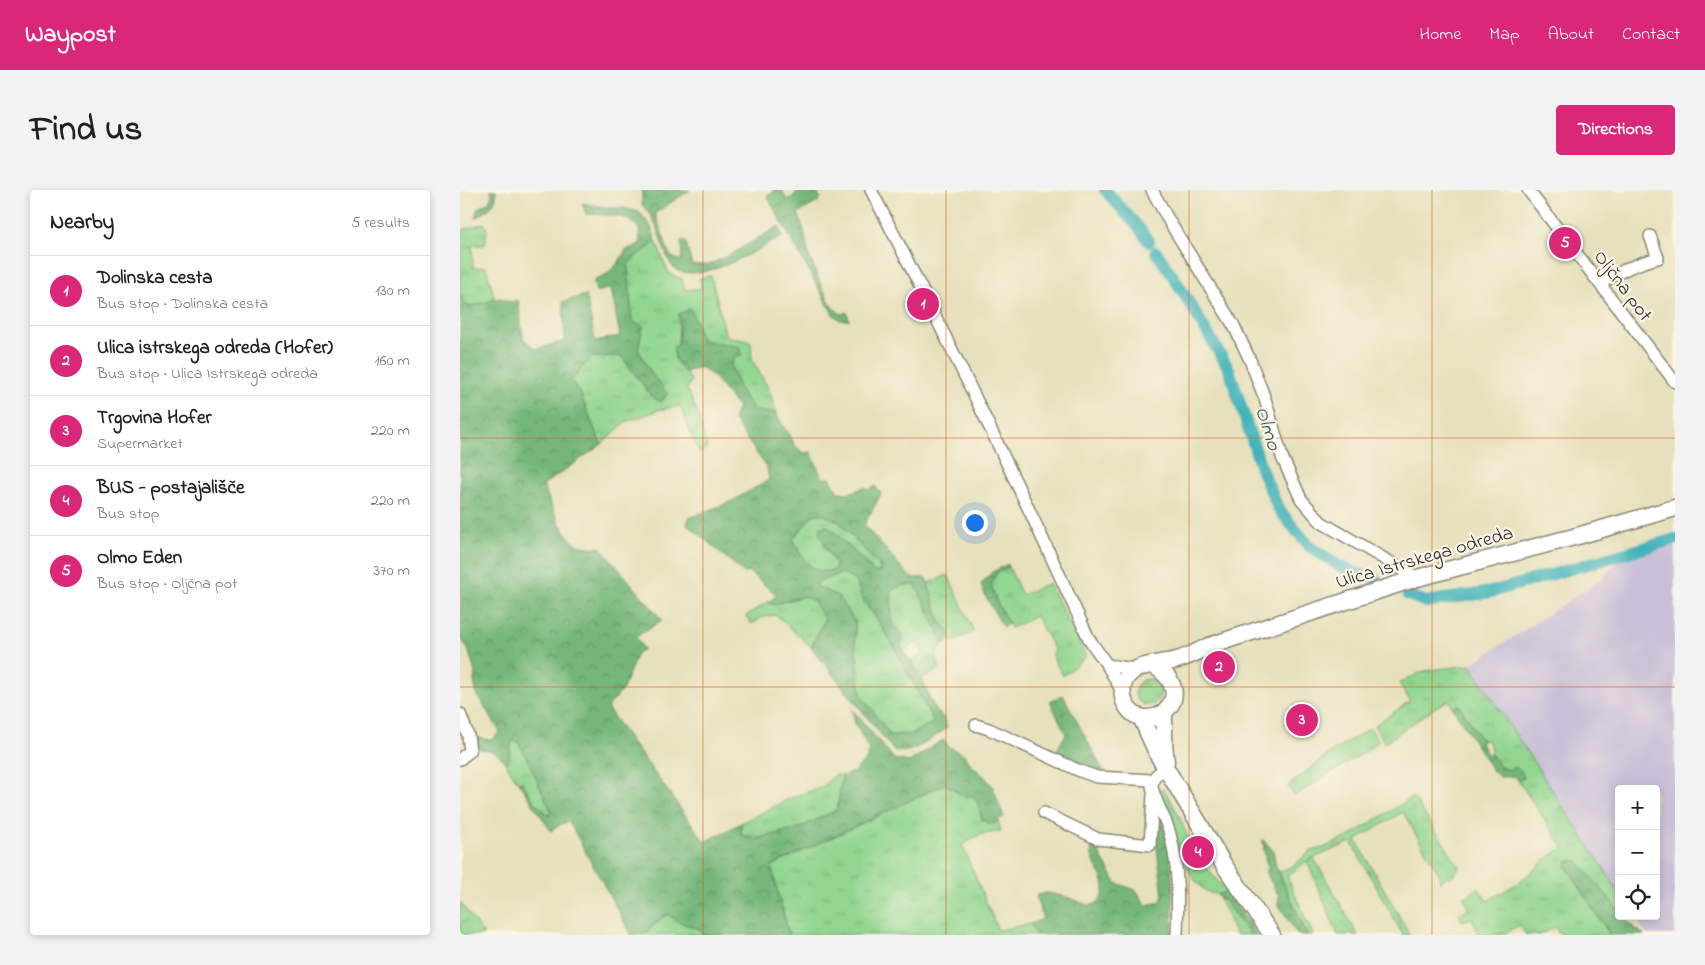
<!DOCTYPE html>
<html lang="en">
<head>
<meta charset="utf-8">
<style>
  body { margin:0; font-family:"Indie Flower",sans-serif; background:#f2f2f2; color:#202124 }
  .controls { position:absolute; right:15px; bottom:15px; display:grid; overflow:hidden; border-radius:5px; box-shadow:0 2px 8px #0003 }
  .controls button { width:45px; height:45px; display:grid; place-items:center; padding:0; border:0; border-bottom:1px solid #e0e0e0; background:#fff; color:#202124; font:25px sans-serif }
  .you { position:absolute; left:514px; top:332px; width:18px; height:18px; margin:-12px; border:4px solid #fff; border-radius:50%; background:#1a73e8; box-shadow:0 0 0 8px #1a73e833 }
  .badge { display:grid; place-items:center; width:32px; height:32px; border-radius:50%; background:#db2777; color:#fff; font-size:16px; font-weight:700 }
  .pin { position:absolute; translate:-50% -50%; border:2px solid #fff; box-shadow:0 1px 5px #0006 }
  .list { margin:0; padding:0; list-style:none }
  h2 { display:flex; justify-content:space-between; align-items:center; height:65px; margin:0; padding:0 20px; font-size:21px }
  h2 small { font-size:16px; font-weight:400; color:#757577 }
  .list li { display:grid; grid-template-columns:32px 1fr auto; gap:15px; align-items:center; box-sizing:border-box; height:70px; padding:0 20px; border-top:1px solid #e0e0e0 }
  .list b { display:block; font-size:19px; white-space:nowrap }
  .list p { margin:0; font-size:16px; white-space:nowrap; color:#757577 }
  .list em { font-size:16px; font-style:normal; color:#757577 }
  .icon { flex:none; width:28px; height:28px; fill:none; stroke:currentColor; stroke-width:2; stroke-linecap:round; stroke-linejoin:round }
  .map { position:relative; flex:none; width:1215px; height:745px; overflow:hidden; border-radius:5px }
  header { display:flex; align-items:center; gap:30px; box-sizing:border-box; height:70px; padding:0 25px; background:#db2777; color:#fff }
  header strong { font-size:24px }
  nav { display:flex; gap:28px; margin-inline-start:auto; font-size:18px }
  .intro { display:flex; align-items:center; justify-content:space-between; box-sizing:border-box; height:120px; padding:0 30px }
  h1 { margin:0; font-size:35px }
  .button { padding:12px 22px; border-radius:5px; background:#db2777; color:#fff; font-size:18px; font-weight:700 }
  main { display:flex; gap:30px; padding:0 30px }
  aside { flex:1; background:#fff; border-radius:5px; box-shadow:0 2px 8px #0003 }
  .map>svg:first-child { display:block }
  .industrial { fill:#c9bfd7 }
  .grass { fill:url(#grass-tufts); stroke:#5e805d }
  .forest { fill:url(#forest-crowns); stroke:#507152; fill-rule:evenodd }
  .garden { fill:url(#garden-dots); stroke:#5e805d }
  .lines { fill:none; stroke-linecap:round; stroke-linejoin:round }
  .canal { stroke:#43b3ba; stroke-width:12 }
  .street-casing { stroke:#898674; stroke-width:14 }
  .secondary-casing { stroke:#898674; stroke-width:19 }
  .street { stroke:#fff; stroke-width:11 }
  .secondary { stroke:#fff; stroke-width:16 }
  .grid { fill:none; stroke:#d5540f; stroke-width:1; stroke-opacity:0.55 }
  .labels { text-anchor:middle; stroke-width:4.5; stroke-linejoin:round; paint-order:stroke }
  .street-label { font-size:20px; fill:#2b2b2b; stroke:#fcf5e5 }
  .water-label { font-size:21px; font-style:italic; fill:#335b5d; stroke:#fcf5e5 }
</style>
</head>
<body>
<header>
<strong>Waypost</strong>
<nav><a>Home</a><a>Map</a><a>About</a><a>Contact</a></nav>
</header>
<div class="intro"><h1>Find us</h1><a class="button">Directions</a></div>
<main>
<aside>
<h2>Nearby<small>5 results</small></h2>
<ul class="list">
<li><span class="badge">1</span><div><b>Dolinska cesta</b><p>Bus stop · Dolinska cesta</p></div><em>130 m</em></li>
<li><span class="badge">2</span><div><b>Ulica istrskega odreda (Hofer)</b><p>Bus stop · Ulica Istrskega odreda</p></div><em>160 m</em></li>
<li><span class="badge">3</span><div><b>Trgovina Hofer</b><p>Supermarket</p></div><em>220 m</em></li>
<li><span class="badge">4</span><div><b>BUS - postajališče</b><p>Bus stop</p></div><em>220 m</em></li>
<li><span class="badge">5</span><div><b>Olmo Eden</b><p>Bus stop · Oljčna pot</p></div><em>370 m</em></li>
</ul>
</aside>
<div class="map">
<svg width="1215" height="745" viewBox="0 0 1215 745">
  <defs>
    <pattern id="grass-tufts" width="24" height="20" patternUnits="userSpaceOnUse" patternTransform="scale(1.25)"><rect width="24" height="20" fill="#91d68f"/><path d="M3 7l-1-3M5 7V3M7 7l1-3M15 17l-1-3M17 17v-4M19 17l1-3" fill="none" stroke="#7db87c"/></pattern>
    <pattern id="forest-crowns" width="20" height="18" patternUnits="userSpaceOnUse" patternTransform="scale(1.25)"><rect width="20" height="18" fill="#74b77a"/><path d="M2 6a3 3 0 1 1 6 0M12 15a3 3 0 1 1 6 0" fill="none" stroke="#5f9564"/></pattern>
    <pattern id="garden-dots" width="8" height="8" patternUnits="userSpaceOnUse" patternTransform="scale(1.25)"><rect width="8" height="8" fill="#91d68f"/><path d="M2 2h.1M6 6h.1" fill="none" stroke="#7db87c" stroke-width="1.8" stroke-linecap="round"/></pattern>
  </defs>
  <rect width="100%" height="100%" fill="#fcf5e5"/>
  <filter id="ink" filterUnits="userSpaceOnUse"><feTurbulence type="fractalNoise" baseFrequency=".02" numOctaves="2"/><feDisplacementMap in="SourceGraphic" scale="10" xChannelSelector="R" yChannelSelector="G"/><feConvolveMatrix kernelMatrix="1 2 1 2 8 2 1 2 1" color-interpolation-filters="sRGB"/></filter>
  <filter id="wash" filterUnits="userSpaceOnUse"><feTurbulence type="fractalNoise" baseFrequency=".0096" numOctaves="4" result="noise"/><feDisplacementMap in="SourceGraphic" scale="20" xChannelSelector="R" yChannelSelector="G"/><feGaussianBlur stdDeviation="1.12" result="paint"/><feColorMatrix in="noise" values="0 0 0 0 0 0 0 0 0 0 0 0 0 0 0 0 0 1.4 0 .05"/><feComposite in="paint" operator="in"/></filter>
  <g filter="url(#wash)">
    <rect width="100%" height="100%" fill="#e7e0bc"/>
    <!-- industrial -->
    <path class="industrial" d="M1215,352v393h-28l-12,-19h21v-127h-37v103l-149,-227 132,-86 15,-18z"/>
    <!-- grass -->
    <path class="grass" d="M24,33l3,7 -2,15h-13l1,23 13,-1 9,33 -27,7 -8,-11v-65z
      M196,51l9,24 5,9 12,5 3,11 16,-1 -1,-11 11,-2 15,60 25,6 1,18 17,29 7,24 -21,-2 -15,-21 -9,-24 8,-19 -37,-7 -3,-7 -20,-13 -1,24 -5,5 3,12 15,19 -4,9c10,19 15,39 20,59l-7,5c-10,-14 -12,-31 -20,-47l-21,4 -34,12 -24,23 -21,-52 -9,-13 21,-23 29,-2 31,42 16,-3 -17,-21 -13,-24 5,-23 -11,-5 -4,-57c8,-10 19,-14 28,-23z
      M361,324l17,7 41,44 1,7h-5l-47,-46 -4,19 12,20 -1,4c-20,10 -36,-13 -42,-30l20,-24z
      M549,377l13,28 27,-12 37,74 -23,19 -11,-21 3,-4 -19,-35 -25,12 -13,-23 -7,-20 6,-13z
      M383,383l13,9 8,20 10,13 18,28 42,79 -25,13h-19l-29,-40 -6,-53v-20l-17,-26 -20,-9 -1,-6z
      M488,385l26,57 -22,10 -4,-13 -8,-7 -12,-39z
      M442,395h14l27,59 -7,9 3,16c-7,5 -11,7 -19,9l-9,-17 13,-7 -7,-12 -13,8 -3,-3 1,-9 -10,-18 -1,-30z
      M344,406l10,5 11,18 -14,28 -35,-32 -13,2 -11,7 -6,-8 22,-14 6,3z
      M1010,475l149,227v19l-16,-20 -37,-25 44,69h-50l-5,-8 -15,8h-14l-6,-10 -18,10h-23l-7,-17 -10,3 -3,-7 10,-6 -5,-10 14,-10 9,13 33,-19 26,-23 17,-12 -45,-67 6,-3 -23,-10 -11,-14 2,-2 -5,-11 -5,1 -23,-36 -6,3 -4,-8 -15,8 -49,35 -11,-17 36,-25 -11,-18 25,-12z
      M675 502a13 13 0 1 1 26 0a13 13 0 1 1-26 0Z
      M910,538l9,13 -11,9 -74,46 -6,-10 42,-33z
      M53,551h4l6,9 30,63 -2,2c-14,-5 -22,-21 -29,-33h-4l-12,-18c5,-7 3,-15 7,-23z
      M375,585l7,1 -5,34 -36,17 -18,5 -24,6 -18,-3v-12l54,-27 26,-8z
      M485,594l20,13 6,-3 7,9 4,17 8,4 8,-2 3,9 -22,4 -17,10 36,85 32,-6 7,11h-248l-18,-69z
      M700,599l4,1 14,23 16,40 32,38c-4,2 -7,4 -11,3 -29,-3 -47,-77 -56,-102z
      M953,607l45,68 1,4 -9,9 -2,-3 -8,7v-6l-37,-64 -47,28 54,95h-7l-52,-93 -44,19 -20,15 26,59h-6l-28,-63 15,-7 17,-14 12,-3 25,-11z
      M759,708l6,3 25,34h-14z
      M0,712l24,33h-24z
      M208,725l14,8 17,6 5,6h-61l20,-18z"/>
    <!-- forest -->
    <path class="forest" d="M31,0h5c2,15 -9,21 -21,28l3,-10 11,-6 3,-8z
      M182,0h48l-35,23 15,43 6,3 6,1 -1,-19 4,-1 7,25h16l18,-8 53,-31 3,11c-26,13 -74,44 -104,34 -5,-2 -9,-10 -11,-15 -9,-19 -9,-36 -25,-51z
      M313,0h9l5,10 8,-5 2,-5h18l6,8 -3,4 -20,11 6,18 5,25 10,24 13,27 9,7 6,-2 2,8h-9l-7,-6 -66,-118 7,-4z
      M122,13l30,5h12l15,4 11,13 6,16c-9,9 -20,13 -28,23l4,57 11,5 -5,23 13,24 17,21 -7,8 -9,-5 -31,-41 -29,1 -21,23 9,13 21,52 -58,40c7,17 18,49 34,59 6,4 17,3 24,4l61,72 -26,17 8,12 -7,4 -14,36 -16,19 98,134 36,-19v12l18,3 24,-6 18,-5 36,-17 5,-34 12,-4 13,-14 2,-8 -14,-27 -3,-14 42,50 15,3 34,-22 8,8 14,7 6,10 9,7 12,13 12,32 -6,2v3l-8,2 -8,-5 -4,-16 -6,-8 -7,2 -20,-13 -174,82 18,69h-85l-5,-6 -17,-6 -14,-8 -5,2 -20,18h-14l1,-3 -61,-110 -8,2 -10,7 -33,-49h4l14,22 12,11 4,-2 -29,-63 -6,-9h-5c-3,8 -1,16 -6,23 -8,-13 -14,-14 -30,-15l-2,-12 17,3 9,-8 -17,-28 -6,-7 -3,-17 1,-8 -7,-23 -8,-12v-341l9,11 31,-9 11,4 7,-2 5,38 12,11 30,-8 -2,-39 23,-7 9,46 25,-5 -9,-48 -15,4 -2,-11 13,-7 11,-11 8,-13 14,-6 -1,-16 -10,-9 -19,-4 -24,-1z
      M231,119l11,31 37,7 3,8 -7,3 -4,8 9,24 15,21 21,2 8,15 6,6 4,11 9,8 8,-1 11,26h8l8,14 12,1 15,-6 4,3 6,-4 6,8 -17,31 47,53h15l14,44 8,7 3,9 -8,6 -27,-59h-14l-11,6 1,29 11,18 -2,9 23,36 10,25 9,9 4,11c-17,11 -32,26 -53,23l-83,-104 14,-27 -11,-19 -10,-5 -31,9 -5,-3 9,-7 -28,-23 -5,1 -57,-49 2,-6 41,-16 39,-22 -2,-12 -34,-49 5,-12 -24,-30 -13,-10 -15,5 -10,-11 -3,-12 5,-5 2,-16 -2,-14zM361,324l17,7 41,44 1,7h-5l-47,-46 -7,1 -2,7 17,31 -1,4c-20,10 -36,-13 -42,-30l19,-24zM383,383l13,9 8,20 10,13 18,28 42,79 -25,13h-19l-29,-40 -6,-53v-20l-17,-26 -20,-9 -1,-5z
      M548,374l1,3 -12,5 -6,13 7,20 11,19 -6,3 -17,-30 -5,-13 11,-12z
      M603,505l41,77 -20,-4 -30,-13 12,-21 -16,-33z
      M999,515l23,36 -2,1 8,13 2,-2 11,14 7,3 7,-3 6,4 3,7 -6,2 -3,-4 -15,1 -8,-7 -39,-62z
      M701,627c12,37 13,79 11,118h-135l-7,-11 13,-5 -7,-23c3,-1 7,-3 11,-3 7,1 16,3 23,5 12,4 26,15 33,-4 5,-18 -16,-33 -11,-49l3,1 21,37 20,7 10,15 14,-3 3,-6 -7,-56v-22z
      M802,649l11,11 3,16 31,69h-9l-20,-31 1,-8 -14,-25 4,-3c-5,-7 -4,-19 -7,-29z
      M1108,671h10l41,50v5h4l6,7 15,12h-34l-44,-69z
      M766,701l31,44h-7l-25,-34 -8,-6z"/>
    <!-- garden -->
    <path class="garden" d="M854,668l44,77h-20l-31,-74z"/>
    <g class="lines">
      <!-- canal -->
      <path class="canal" d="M645,0l35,39 9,13
        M696,62l17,24 56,93 33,102 17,39 31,37 28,18 39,16
        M948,405l18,7 65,-10 184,-53"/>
    </g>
  </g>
  <g filter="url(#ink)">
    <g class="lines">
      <!-- street casing -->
      <g class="street-casing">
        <path id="street" d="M411,0c77,148 149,298 218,449l18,26 15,26
          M692,0l17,31 65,105 16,34 15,39 17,58 19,42 20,23 96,56
          M1068,0l147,192
          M1140,94c18,-12 36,-21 58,-26l-8,-22
          M647,475l28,4
          M0,524l8,21 2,16 -10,8
          M516,535l13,4 91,42 17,6 55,3
          M707,579c-10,4 -14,7 -15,17 3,17 14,32 18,48 9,34 8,66 7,101
          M584,623l54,26 52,6 3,-50"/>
      </g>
      <!-- secondary casing -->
      <g class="secondary-casing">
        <path id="secondary" d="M693,475c52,32 -8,75 -27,40 -4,-6 -4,-12 -3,-19 5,-24 36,-21 54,-26 11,-3 22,-9 32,-14l208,-68 157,-41 101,-29
          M704,522v32l2,18
          M681,527l17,38 66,110 48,70"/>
      </g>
      <!-- street -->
      <use href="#street" class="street"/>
      <!-- secondary -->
      <use href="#secondary" class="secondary"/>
    </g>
  </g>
  <!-- grid -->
  <path class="grid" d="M243,0v745M486,0v745M729,0v745M972,0v745M0,248h1215M0,497h1215"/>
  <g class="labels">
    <!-- street labels -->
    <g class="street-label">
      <text transform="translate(1164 95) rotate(53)" y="7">Oljčna pot</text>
      <text transform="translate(964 366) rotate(-16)" y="7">Ulica Istrskega odreda</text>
    </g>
    <!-- water labels -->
    <g class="water-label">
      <text transform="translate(809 238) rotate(72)" y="7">Olmo</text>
    </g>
  </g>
</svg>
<div class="controls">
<button>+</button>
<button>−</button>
<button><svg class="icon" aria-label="locate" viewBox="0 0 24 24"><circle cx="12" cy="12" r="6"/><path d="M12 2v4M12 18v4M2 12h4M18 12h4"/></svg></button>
</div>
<div class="you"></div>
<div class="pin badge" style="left:463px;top:114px">1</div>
<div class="pin badge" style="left:759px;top:477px">2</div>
<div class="pin badge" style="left:842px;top:530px">3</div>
<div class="pin badge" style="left:738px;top:662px">4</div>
<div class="pin badge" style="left:1105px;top:53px">5</div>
</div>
</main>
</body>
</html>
